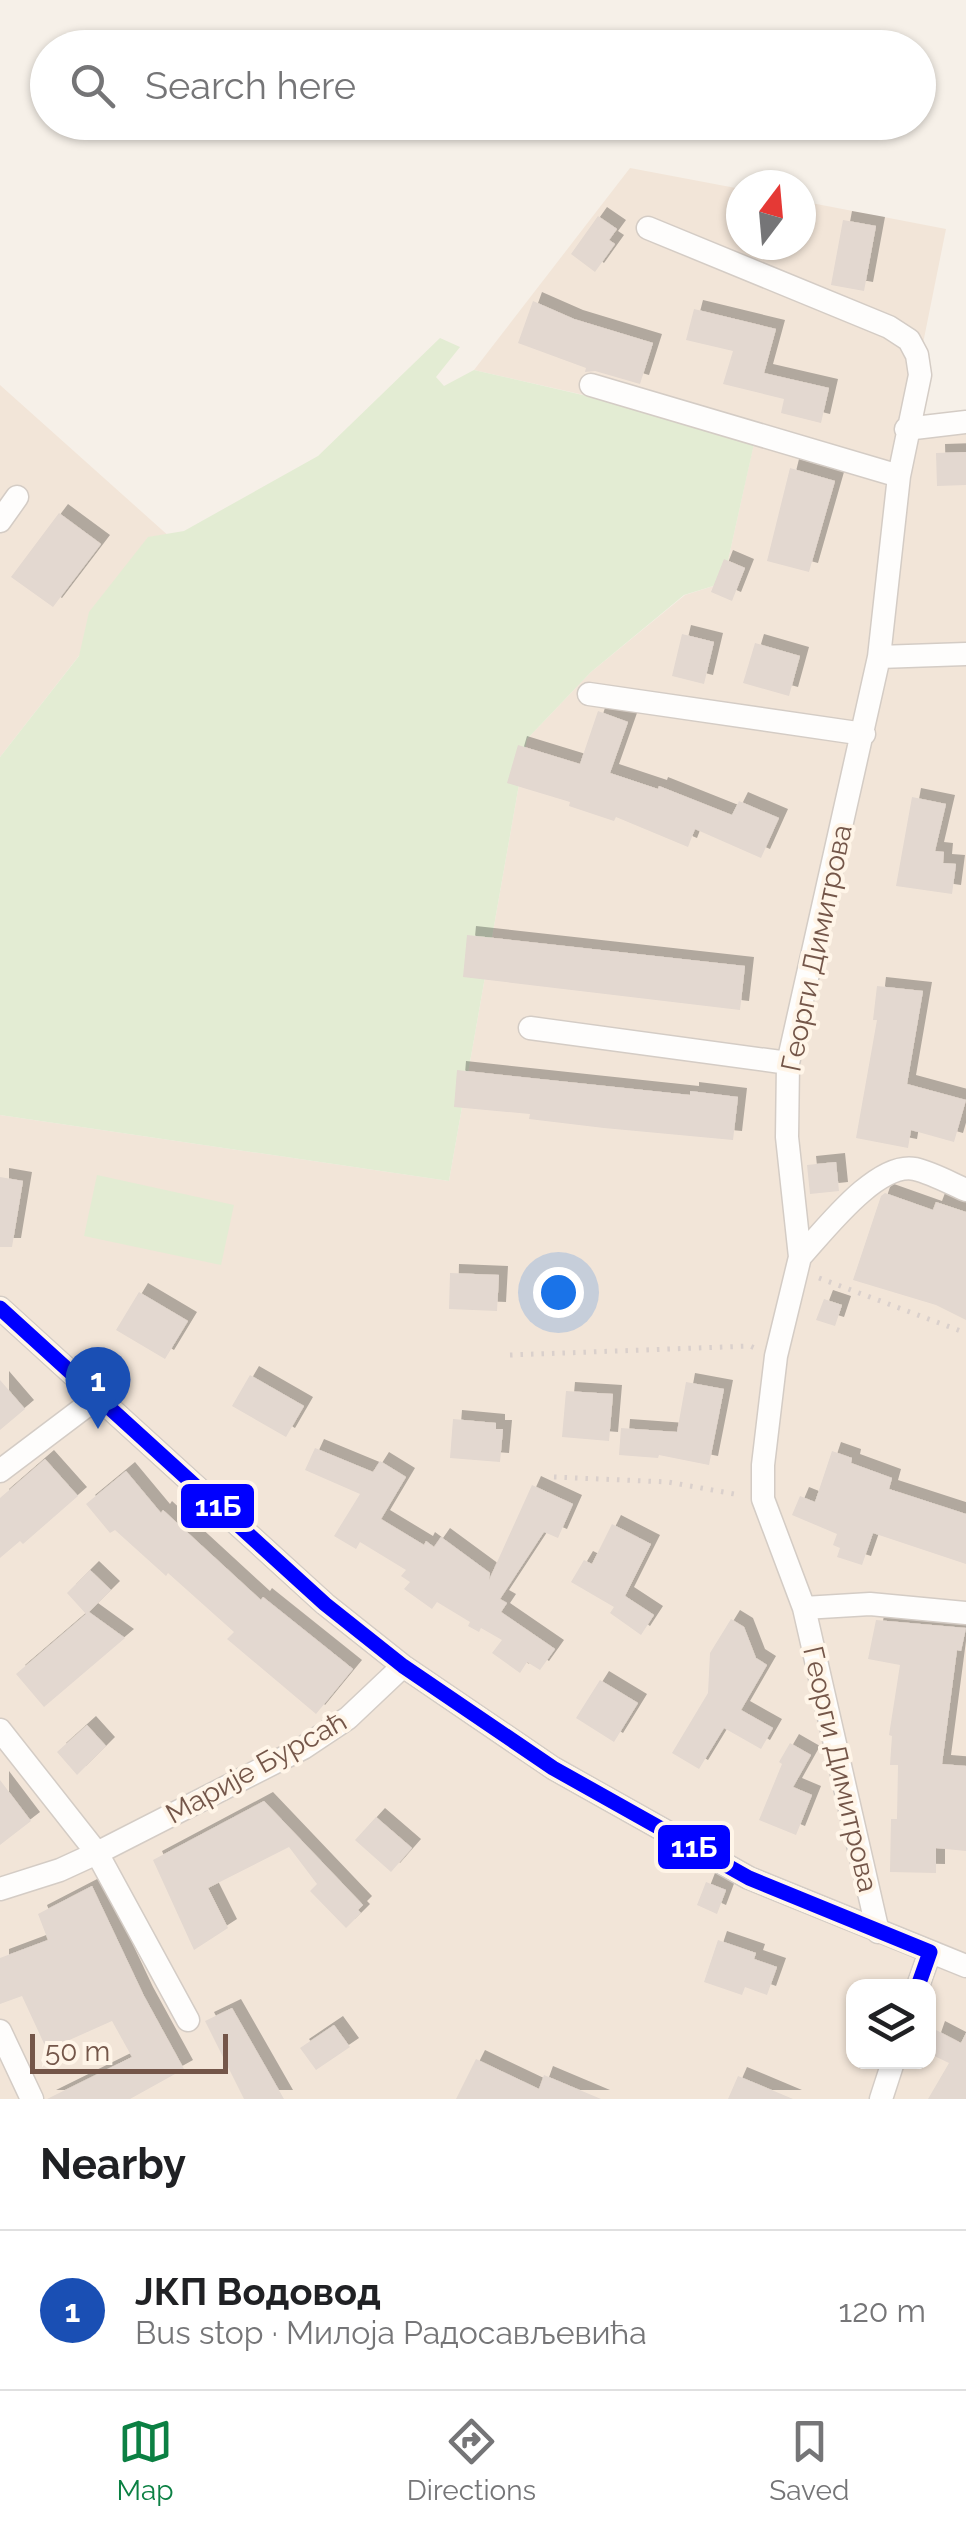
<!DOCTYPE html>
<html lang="en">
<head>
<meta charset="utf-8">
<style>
  body { margin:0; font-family:Raleway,sans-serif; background:#f6f6f6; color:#202124 }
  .controls { position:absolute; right:30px; bottom:30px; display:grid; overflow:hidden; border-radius:20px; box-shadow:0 2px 8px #0004 }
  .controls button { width:90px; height:90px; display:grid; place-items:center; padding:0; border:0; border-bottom:2px solid #e0e0e0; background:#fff; color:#202124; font:50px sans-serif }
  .compass { position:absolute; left:726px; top:170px; width:90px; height:90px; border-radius:50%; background:#fff; box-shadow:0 2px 8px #0004; rotate:16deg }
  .scale { position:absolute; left:30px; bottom:25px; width:198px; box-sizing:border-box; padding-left:10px; border:5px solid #745649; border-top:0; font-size:28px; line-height:35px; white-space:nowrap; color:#745649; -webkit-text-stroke:8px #fff5e8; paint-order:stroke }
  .you { position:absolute; left:558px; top:1292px; width:35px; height:35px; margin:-25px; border:8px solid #fff; border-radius:50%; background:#1a73e8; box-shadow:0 0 0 15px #1a73e833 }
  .badge { display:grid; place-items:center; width:65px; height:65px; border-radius:50%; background:#0b8043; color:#fff; font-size:32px; font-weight:700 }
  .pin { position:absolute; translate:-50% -82px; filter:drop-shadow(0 2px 5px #0008) }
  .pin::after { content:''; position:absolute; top:52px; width:35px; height:30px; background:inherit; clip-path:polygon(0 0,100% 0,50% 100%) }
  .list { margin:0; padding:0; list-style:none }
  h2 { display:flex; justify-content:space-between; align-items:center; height:130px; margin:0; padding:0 40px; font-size:42px }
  h2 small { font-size:32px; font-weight:400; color:#757577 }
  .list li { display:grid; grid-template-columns:65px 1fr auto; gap:30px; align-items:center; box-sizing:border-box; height:160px; padding:0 40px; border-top:2px solid #e0e0e0 }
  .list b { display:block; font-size:38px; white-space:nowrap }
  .list p { margin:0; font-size:32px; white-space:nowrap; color:#757577 }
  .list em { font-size:32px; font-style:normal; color:#757577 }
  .icon { flex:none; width:55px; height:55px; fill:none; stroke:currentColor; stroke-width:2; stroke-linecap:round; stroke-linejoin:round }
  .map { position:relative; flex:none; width:966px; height:2099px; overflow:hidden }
  .search { position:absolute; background:#fff; box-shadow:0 2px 8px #0004; left:30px; right:30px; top:30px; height:110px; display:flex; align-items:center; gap:25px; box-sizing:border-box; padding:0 35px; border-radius:55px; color:#757577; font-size:38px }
  .sheet { height:290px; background:#fff }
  nav { display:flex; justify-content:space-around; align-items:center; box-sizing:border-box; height:140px; border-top:2px solid #e0e0e0; background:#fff; font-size:28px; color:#757577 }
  nav a { display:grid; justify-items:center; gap:5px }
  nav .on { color:#0b8043 }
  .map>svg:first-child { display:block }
  .residential { fill:#f2e5d8; fill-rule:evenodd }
  .green { fill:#e3ecd3 }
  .building { fill:#e3d8d0; filter:url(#shadow) }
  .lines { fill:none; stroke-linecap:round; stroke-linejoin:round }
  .minor-casing { stroke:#d4ccc5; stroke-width:25 }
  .path { stroke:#dad0cc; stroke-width:5; stroke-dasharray:2.5 8; stroke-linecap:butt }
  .minor { stroke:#fefdfc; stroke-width:22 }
  .bus-1-casing { stroke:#fff5e8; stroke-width:22 }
  .bus-1 { stroke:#00f; stroke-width:15 }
  .labels { text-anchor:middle; stroke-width:8; stroke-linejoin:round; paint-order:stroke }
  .street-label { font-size:28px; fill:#745649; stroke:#fff5e8 }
  .line-badge { stroke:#fff5e8; stroke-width:4 }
  .badge-label { font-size:28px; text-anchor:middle; font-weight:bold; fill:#fff }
</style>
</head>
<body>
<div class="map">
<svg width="966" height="2099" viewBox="0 0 966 2099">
  <defs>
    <filter id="shadow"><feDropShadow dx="9" dy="-9" stdDeviation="0" flood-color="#0004"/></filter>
  </defs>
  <rect width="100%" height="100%" fill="#f6f0e8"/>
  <!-- residential -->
  <path class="residential" d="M630,168l111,21v56h60v-44l145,28 -40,199 60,-6v1677h-966v-984l449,66 78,-442 64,-67 94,-77 38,-12 33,-149 -282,-64zM854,1986h74v76h-74z
    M0,385l171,153 -171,219z"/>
  <!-- green -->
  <path class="green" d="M440,338l20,9 -24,30 8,9 30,-16 282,65 -33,148 -39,12 -93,77 -64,67 -78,442 -449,-66v-358l79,-101 10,-44 59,-75 36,-6 134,-75z
    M97,1175l137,30 -13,60 -137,-29z"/>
  <!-- building -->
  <path class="building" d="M598,216l19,13 -8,11 6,4 -20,28 -24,-18z
    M843,220l33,6 -12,65 -33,-6z
    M533,301l41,18 79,24 -13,41 -45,-13 -10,1 1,-4 -68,-25z
    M694,309l82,20 -12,44 65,15 -8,35 -40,-10 3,-14 -61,-15 10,-33 -47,-11z
    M966,452v33l-29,1 -1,-33z
    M790,468l45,13 -26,91 -42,-11z
    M59,513l42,31 -48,63 -42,-30z
    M724,559l21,9 -13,33 -21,-9z
    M682,634l32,8 -10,42 -32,-8z
    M755,643l45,13 -11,40 -46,-13z
    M598,711l30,11 -18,51 48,16 1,-3 73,29 7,-14 40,17 -18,40 -66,-29 -7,18 -72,-30 -2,4 -45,-15 1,-4 -63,-19 11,-38 62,19z
    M912,797l34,7 -11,47 9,1 -1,11 13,1 -4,30 -56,-8z
    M467,935l278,31 -5,44 -277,-33z
    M877,986l46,5 -16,93 59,16 -12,42 -43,-12 -3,18 -52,-10 21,-118h-4z
    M457,1070l233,25v-4l48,6 -5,43 -129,-12 -75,-9 1,-5 -76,-7z
    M836,1162l3,29 -29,3 -3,-29z
    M0,1177l23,4 -11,66h-12z
    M885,1193l48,17 3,-8 30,10v108l-30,-15 -83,-25 28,-84z
    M450,1273l49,2 -2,36 -48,-2z
    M139,1292l49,29 -23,38 -49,-29z
    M824,1299l18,6 -7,21 -19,-6z
    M250,1375l54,31 -18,31 -54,-31z
    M0,1380l25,29 -25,21z
    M686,1382l38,7 -15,76 -50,-10 -1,3 -39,-3 2,-27 56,4z
    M566,1391l47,3 -4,47 -47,-4z
    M453,1419l43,4v6h7l-3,33 -50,-4z
    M315,1448l58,24 7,-11 26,16 -25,42 43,26 2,-4 8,6 7,-10 49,36 -1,7 43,-95 41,19 -15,34 -14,-6 -44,67 7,4 -6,9 54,37 -15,21 -13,-8 -7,11 -28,-20 10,-13 -21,-12 -2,4 -11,-6 2,-4 -33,-20 -5,7 -28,-20 6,-7 -9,-6 5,-6 -46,-28 -4,7 -22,-13 26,-42 -55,-24z
    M832,1451l20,7 -1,5 41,15 -3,11 77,25v50l-93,-31 -11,32 -25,-8 3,-9 -7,-3 4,-11 -45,-19 8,-19 15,6z
    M45,1459l33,37 -55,48 -3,-3 -20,17v-60z
    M126,1471l35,42 2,-3 98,90 2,-3 90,72 -37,45 -89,-75 7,-7 -66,-59 -2,3 -51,-46 -5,3 -24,-29z
    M612,1524l39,20 -26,52 29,19 -13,20 -31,-22 4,-6 -43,-25 13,-22 8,4z
    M90,1570l21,20 -22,22 36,26 -81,69 -28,-33 70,-60 -19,-21z
    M731,1619l13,8 12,31 11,7 -26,45 32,18 -12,21 -37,-21 -25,41 -27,-16 36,-60 2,-40z
    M876,1620l90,8 -5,23 -4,-1 -15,114 24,2v85l-30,-3v25l-46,-1 1,-53h6l1,-54h-8l2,-29 -3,-1 11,-70 -32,-6z
    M600,1680l38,23 -24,39 -38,-24z
    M87,1725l19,21 -29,29 -20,-23z
    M790,1743l21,12 -18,32 19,8 -16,40 -37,-15 23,-56 -3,-2z
    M0,1780l31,41 -31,24z
    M264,1801l99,104 -5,5 3,3 -15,15 -36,-37 7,-7 -28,-37 -81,41 20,40 -34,22 -41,-90z
    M376,1817l36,31 -21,24 -36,-32z
    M706,1882l20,8 -9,24 -20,-9z
    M92,1886l52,110 40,73 -54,30h-83l85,-42 -20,-36 -65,29 -25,-54 -22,8v-46l48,-18 -10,-26z
    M718,1940l38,13 -2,6 23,8 -10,28 -22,-8 -3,8 -38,-13z
    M232,2008l52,91h-40l-39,-78z
    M334,2025l16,22 -34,23 -16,-22z
    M936,2030l25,13 5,-10v66h-38l21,-36 -21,-10z
    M476,2059l63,30 5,-14 57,24h-145z
    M738,2076l55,23h-65z"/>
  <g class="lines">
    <!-- minor casing -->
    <g class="minor-casing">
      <path id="minor" d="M648,228l241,99 20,13 8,15 3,20 -21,101 -20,181 -91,406 -1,74 13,120 -24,99 -13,109v34l41,109 74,324
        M591,385l308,91
        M906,429l60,-7
        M0,521l17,-24
        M879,657l87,-3
        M589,694l275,40
        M530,1028l258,35
        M800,1257c24,-26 77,-96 115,-88 17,4 35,14 51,21
        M0,1308l325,296 78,62 150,102 196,110 217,88
        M0,1471l98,-74
        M804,1608l66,-4 96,9
        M0,1730l97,123 91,167
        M0,1889l60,-19 37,-17 206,-105 45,-30 55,-52
        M918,1986l12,-34
        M0,2031l32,68
        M881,2099l12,-37"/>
    </g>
    <!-- path -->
    <path class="path" d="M819,1278l147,55
      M510,1355l240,-9 7,3
      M554,1477l114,5 72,13"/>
    <!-- minor -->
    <use href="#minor" class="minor"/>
    <!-- bus-1 casing -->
    <g class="bus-1-casing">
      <path id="bus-1" d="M0,1308l325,296 78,62 150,102 196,110 181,74 -12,34"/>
    </g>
    <!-- bus-1 -->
    <use href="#bus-1" class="bus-1"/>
  </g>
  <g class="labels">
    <!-- street labels -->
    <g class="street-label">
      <text transform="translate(816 948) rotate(-78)" y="10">Георги Димитрова</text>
      <text transform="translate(256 1767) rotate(-29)" y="10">Марије Бурсаћ</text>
      <text transform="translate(841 1769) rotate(77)" y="10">Георги Димитрова</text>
    </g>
  </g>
  <g class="line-badge">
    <rect x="179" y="1482" width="77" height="48" rx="10" fill="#00f"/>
    <rect x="656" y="1823" width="76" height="48" rx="10" fill="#00f"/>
  </g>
  <g class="badge-label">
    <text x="218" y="1516">11Б</text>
    <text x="694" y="1857">11Б</text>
  </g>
</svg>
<div class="controls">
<button><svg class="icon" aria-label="layers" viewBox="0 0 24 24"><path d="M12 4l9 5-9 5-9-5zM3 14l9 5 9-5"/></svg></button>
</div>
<svg class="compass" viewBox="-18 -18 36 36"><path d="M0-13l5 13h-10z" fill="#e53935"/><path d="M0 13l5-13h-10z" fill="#757577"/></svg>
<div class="scale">50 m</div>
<div class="you"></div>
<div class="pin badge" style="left:98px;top:1429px;background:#1a4fb4">1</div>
<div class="search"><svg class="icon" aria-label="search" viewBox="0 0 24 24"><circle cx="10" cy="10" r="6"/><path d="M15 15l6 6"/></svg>Search here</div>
</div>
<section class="sheet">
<h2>Nearby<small></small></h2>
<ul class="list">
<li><span class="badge" style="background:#1a4fb4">1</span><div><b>ЈКП Водовод</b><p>Bus stop · Милоја Радосављевића</p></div><em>120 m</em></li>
</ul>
</section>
<nav>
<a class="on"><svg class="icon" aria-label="map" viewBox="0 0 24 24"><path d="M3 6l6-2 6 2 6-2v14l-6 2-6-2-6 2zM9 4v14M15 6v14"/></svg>Map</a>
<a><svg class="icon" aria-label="directions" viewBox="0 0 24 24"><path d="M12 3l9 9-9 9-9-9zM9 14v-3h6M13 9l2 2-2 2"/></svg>Directions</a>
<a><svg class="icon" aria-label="saved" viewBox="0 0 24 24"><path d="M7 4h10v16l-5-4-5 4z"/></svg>Saved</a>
</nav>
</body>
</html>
